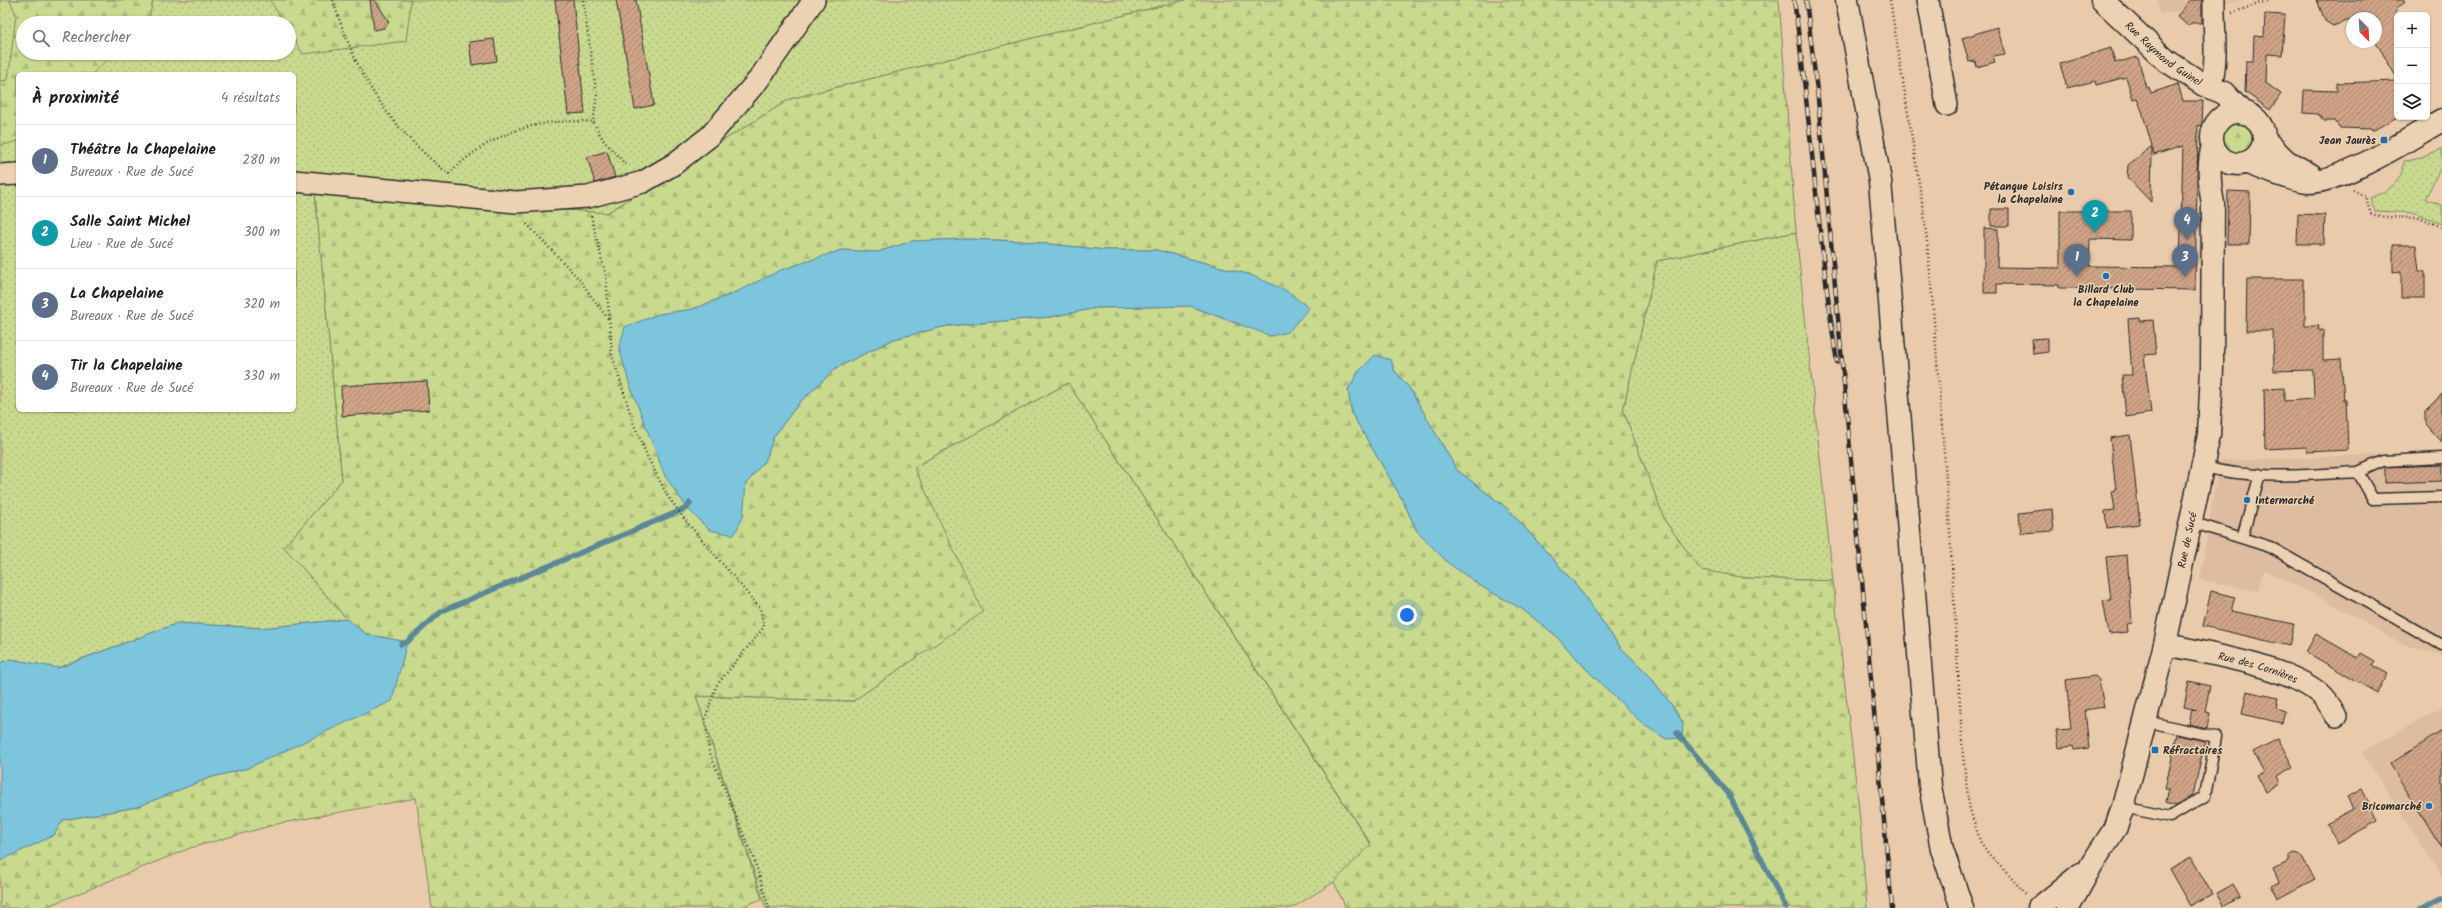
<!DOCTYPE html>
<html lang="fr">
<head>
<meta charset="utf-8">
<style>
  body { margin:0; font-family:Kalam,sans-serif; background:#f6f6f6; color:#202124 }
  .controls { position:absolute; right:12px; top:12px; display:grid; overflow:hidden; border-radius:6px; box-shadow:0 1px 3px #0004 }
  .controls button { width:36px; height:36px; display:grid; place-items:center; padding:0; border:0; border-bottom:1px solid #e0e0e0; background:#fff; color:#202124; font:20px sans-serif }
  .compass { position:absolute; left:2346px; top:12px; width:36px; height:36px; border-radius:50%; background:#fff; box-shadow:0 1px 3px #0004; rotate:156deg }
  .you { position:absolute; left:1407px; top:615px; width:14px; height:14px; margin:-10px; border:3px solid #fff; border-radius:50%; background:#1a73e8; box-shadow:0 0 0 6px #1a73e833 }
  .badge { display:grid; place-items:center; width:26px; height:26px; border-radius:50%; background:#1f6fb2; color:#fff; font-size:13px; font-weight:700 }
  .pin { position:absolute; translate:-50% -33px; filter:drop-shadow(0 1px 2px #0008) }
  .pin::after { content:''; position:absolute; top:21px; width:14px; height:12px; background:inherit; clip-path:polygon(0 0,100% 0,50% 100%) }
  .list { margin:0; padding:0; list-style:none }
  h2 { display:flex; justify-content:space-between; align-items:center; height:52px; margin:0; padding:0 16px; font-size:17px }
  h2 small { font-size:13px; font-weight:400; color:#757577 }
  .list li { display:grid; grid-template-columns:26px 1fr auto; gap:12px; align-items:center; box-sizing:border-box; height:72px; padding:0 16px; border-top:1px solid #e0e0e0 }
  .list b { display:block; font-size:15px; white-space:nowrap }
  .list p { margin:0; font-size:13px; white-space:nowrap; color:#757577 }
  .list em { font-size:13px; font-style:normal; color:#757577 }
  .icon { flex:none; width:22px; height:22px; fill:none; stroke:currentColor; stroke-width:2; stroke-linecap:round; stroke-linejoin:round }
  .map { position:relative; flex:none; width:2442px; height:908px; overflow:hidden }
  .search { position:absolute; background:#fff; box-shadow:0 1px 3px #0004; left:16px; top:16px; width:280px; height:44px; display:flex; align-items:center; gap:10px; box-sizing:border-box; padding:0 14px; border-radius:22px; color:#757577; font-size:15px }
  .panel { position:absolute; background:#fff; box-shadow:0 1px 3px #0004; left:16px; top:72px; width:280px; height:340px; border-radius:6px }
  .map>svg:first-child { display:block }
  .built { fill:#debc9f }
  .grass { fill:url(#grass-dots); stroke:#7a825d; fill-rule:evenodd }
  .forest { fill:url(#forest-firs); stroke:#7a825d; fill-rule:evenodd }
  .water { fill:#7dc4dd; stroke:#5c8796 }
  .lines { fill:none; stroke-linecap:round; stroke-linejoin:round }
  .stream { stroke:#5c8796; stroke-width:5.5 }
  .building { fill:url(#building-hatch); stroke:#2b2b2b }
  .lane-casing { stroke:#2b2b2b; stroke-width:13 }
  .street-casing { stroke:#2b2b2b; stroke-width:24 }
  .secondary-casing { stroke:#2b2b2b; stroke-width:25 }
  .path { stroke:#2b2b2b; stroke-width:2.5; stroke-dasharray:1 3; stroke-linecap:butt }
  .lane { stroke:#ecd2b3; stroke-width:10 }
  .street { stroke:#ecd2b3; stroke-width:21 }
  .secondary { stroke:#ecd2b3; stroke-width:22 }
  .rail-casing { stroke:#2b2b2b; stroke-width:4.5 }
  .rail { stroke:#ecd2b3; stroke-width:3; stroke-dasharray:9; stroke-linecap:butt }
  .poi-dot { fill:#1f6fb2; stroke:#ecd2b3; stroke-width:1.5 }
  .labels { text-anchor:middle; stroke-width:3; stroke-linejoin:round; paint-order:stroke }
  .street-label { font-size:11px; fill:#2b2b2b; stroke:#ecd2b3 }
  .poi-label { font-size:11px; font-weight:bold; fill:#2b2b2b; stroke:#ecd2b3; text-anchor:end }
</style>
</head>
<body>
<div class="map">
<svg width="2442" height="908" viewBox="0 0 2442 908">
  <defs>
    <pattern id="grass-dots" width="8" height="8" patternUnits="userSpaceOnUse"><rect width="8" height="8" fill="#c9da8f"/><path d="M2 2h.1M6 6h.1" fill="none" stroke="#adbb7c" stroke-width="1.8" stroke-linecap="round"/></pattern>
    <pattern id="forest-firs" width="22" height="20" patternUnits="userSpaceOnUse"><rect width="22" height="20" fill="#c9da8f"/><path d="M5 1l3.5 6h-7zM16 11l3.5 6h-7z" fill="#adbb7c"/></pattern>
    <pattern id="building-hatch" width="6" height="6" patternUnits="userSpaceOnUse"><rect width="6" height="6" fill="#d0a487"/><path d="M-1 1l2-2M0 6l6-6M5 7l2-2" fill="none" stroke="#a9866f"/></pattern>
  </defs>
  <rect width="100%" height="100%" fill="#e9cbac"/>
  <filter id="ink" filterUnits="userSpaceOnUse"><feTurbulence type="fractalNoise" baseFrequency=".025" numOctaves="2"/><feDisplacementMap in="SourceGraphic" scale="8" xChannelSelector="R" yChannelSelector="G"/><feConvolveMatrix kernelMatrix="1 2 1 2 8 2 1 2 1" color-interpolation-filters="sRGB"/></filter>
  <g filter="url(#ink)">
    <!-- built -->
    <path class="built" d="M2158,0h88l-87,14z
      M2442,452v204l-40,-12 -75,-43 -63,-31 -6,21 -58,-11 19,-119z
      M2442,707v169l-1,1 -79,-125z"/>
    <!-- grass -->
    <path class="grass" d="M0,0h1185l-395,99 -183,114 -292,-21 27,288 -58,67 63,72 -85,9 -84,-5 -121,45 -46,-9 -11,4zM23,23h266v30h-266zM18,74h276v336h-276z
      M2442,149v16l-17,34 17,6v19l-26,-11 -41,-2 -5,-13c18,-7 33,-16 34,-37l9,-1z
      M1796,232l37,349 -86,-3 -46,-7 -36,-50 -42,-111 34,-149z
      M1068,383l303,462 -37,37 -42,26h-526l-70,-212 157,5 129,-89 -68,-145z"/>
    <!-- forest -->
    <path class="forest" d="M10,0h143l-4,19 -3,4h-123v30h91l-22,21h-74v67l-18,5v-65l8,-1 8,-65z
      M270,0h141l-5,41 -103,13 -14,-23v-8h-5z
      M1185,0h594l17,232 -139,29 -34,149 42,111 36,49 46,8 86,3 26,229 8,98h-521l-12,-26 37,-38 -303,-461 -154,84 69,145 -130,89 -157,-5 66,203 -24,9h-306l-16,-110 -139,26 -87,24 -147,60h-43v-47l54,-26 9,-15 74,-13 72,-29 39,-10 159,-126 -41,-8 -19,-15 -63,-72 58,-67 -27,-288 292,21 183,-114zM966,239l55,2 85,9h51l94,25 -11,50 -50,-19 -93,2 -47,9 -103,9 -53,13 -58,29 -37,35 -25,33 -8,23 -20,25 -101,-59 -26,-77 40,-34 34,-5 148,-59 36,2 36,-11zM1391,360l3,10 16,19 47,81 52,40 69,77 42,60 28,27 23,30 12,19 -93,-50 -36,-39 -32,-25 -38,-21 -67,-57 -15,-32 -50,-85 -4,-24 11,-19z
      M2222 139a16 16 0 1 1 32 0a16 16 0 1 1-32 0Z"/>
    <!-- water -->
    <path class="water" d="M966,239l55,2 85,9h51l94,25 34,15 24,18 -21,24 -17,4 -81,-30 -93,2 -47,9 -103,9 -53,13 -58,29 -37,35 -25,33 -8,23 -20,25 -3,33 -9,18 -25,-5 -22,-22 -22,-32 -36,-93 -10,-35 6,-21 34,-13 34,-5 39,-15 49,-24 60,-20 36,2 36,-11z
      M1375,355l16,5 3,10 16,19 47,81 52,40 69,77 42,60 28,27 23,30 12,19 -1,15 -16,1 -22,-14 -54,-52 -36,-39 -32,-25 -38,-21 -36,-25 -31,-32 -15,-32 -50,-85 -4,-24 11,-19z
      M347,619l19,15 41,8 -15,59 -144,67 -39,10 -72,29 -74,13 -9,15 -54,26v-198l11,-4 47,9 120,-45 84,5z"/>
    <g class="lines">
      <!-- stream -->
      <path class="stream" d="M401,644l6,-2 35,-31 245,-103 3,-5
        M1677,733l51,60 58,115
        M2421,908l21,-11"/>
    </g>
    <!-- building -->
    <path class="building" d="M370,0h5l14,22 -5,6 -10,2z
      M555,0h18l12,113 -17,1z
      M616,0h20l18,105 -19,4z
      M2191,0h11v23h-11l-3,3 -11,-10z
      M2317,0h89l-10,9 1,69 -21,-36v-24l-15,-2 -28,10 -8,-5z
      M2265,14l20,1 -3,40 -15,-1 -1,29 15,11 -11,16 -25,-18 1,-31h7l1,-25 10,1z
      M1997,27l8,27 -12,2 2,6 -18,5 -2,-6 -6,1 -7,-24z
      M494,39l3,22 -25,4 -3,-23z
      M2111,48l4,15 23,-6 8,31 3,-1 2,6 27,-9 5,17h20l-1,25 -4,-1 -3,165 -136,-2v-3l-62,-1v9h-13v-65l14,1 -1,38 63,1v-57h71v29l-41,-1 -1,27 91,1 3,-121 -29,9 -2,-8 -1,55 -24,-25 1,-12 24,-19 -10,-35 -5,-13 -4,1 -7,-22 -30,8 -1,-4 -28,7 -7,-24z
      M2397,81v36l-25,14 -1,-2 -31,-1 -5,-7h-11l-6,-7 -15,-1 1,-23 33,1v-8z
      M607,151l8,26 -20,6 -8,-26z
      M2228,191l22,1 -1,52h-22z
      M1991,209h18v17h-18z
      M2298,214l27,1 -1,29h-27z
      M2393,245h23l3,26 6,1v26h-24v-27l-8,1z
      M2247,279h56v11h2v36h14l-1,4h5v30l18,-1 3,41h2l2,50 -41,2v-5l-42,2 -1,-60 20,-1v13l30,-2 -1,-29 -39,1 -1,-40h-27z
      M2140,318v3l13,-1 3,34 -12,1 7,58 -25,4 -4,-42h10l-4,-56z
      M2048,338v14l-15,2 -1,-15z
      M427,381l2,29 -87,6 -1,-30z
      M2442,394v48l-17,-19v-12z
      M2130,435l10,89 -33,4 -2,-17 10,-1 -3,-19 4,-1 -6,-52z
      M2442,465v16l-57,2v-16z
      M2052,509l2,22 -33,2 -2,-20z
      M2127,555l5,68 -5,1 1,8 -19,2 -6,-33 8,-1 -5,-43z
      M2211,591l24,6 -4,14 63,13 -5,22 -86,-20z
      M2316,634l42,24 3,-5 14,8 -3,4 16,9 -11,19 -71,-41z
      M2095,676l4,4 5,27 -19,3 4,38 -15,2 -1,-4 -14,2 -3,-18 15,-1 -5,-49z
      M2189,681l21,5 -5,26 5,1 -3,15 -18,-4 3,-15 5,1 -13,-3z
      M2247,691l31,7 -2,10 9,3 -3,12 -40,-9z
      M2442,731v117l-52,-84z
      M2177,735l28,6 -12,54 -17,11 -10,-3 3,-14h-4z
      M2278,739l15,28 -16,9 3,7 -14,9 -9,-17 7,-3 -11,-20z
      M2362,789l16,32 -41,22 -11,-20 27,-14 -6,-12z
      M2294,853l7,2 14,24 -38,20 -6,-13 8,-4 -6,-13 15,-7v-6z
      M2191,857l21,37 -22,12 -21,-37z
      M2233,884l7,12 -17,10 -7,-13z"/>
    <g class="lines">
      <!-- lane casing -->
      <g class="lane-casing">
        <path id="lane" d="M2204,467c49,13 103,8 154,5l15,27 69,-2
          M2358,472l25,-11 59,-3
          M2191,522l79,25 172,98
          M2242,538l18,-64
          M2123,807l47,10 35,-21 11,-59 -71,-16"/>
      </g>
      <!-- street casing -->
      <g class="street-casing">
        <g id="street">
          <path d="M1928,0l19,105"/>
          <path d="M2210,88c9,-27 3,-60 4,-88"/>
          <path d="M0,175l18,-1"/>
          <path d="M294,181l222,21 72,-5 55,-15 31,-18 36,-28 49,-57 55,-79"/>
          <path id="s1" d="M2165,644c42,10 123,22 155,50 7,6 11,13 16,22"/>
        </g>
      </g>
      <!-- secondary casing -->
      <g class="secondary-casing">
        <g id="secondary">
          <path d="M1847,0l33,181 50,605 12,63 20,59"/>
          <path id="s2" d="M2102,0l65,61 37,24 20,8 19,20"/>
          <circle cx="2238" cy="138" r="26"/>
          <path d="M2265,140l21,21 25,14"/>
          <path d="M2248,163c12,5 50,19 61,19 36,-1 101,-44 133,-62"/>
          <path d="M2039,908l42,-34"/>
          <path id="s3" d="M2068,908l24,-44 24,-37 7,-20 42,-163 44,-209 3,-67 1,-165c-4,-19 -5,-39 0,-58"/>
        </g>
      </g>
      <!-- path -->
      <path class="path" d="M333,0c23,74 54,126 116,174
        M583,0l14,96 -4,26 11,19 23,25
        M1890,0l34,214 7,68 19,249 13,225 6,50 11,35 8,12 38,41
        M2232,13l37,-13
        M449,174c39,-40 88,-57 144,-52
        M2353,190l12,6 6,18 13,3 37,1 21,9
        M591,216l15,60 6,79 21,67 14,34 20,39 18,25 75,88 4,19 -48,59 -11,34 4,31 46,111 14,46
        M524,221l55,58 29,40"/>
      <!-- lane -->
      <use href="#lane" class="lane"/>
      <!-- street -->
      <use href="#street" class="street"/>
      <!-- secondary -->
      <use href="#secondary" class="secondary"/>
      <!-- rail casing -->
      <g class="rail-casing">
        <path id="rail" d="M1794,0c17,120 24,242 43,362
          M1806,0l12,99 74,809"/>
      </g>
      <!-- rail -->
      <use href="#rail" class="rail"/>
    </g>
  </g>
  <!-- markers -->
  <g class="poi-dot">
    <rect x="2380" y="136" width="8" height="8" rx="2"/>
    <circle cx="2071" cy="192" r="4"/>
    <circle cx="2106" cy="276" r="4"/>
    <circle cx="2247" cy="500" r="4"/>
    <rect x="2151" y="746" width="8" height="8" rx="2"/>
    <circle cx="2429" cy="806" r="4"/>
  </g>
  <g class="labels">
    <!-- street labels -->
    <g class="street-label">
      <text dy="4" stroke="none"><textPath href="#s2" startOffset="82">Rue Raymond Guinel</textPath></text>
      <text dy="4" stroke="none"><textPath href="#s3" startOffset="390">Rue de Sucé</textPath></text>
      <text dy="4" stroke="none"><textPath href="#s1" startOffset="96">Rue des Cornières</textPath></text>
    </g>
    <!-- poi labels -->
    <g class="poi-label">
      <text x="2376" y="144">Jean Jaurès</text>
      <text x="2063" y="190">Pétanque Loisirs<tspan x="2063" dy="13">la Chapelaine</tspan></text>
      <text x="2106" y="293" text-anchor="middle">Billard Club<tspan x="2106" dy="13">la Chapelaine</tspan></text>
      <text x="2255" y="504" text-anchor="start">Intermarché</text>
      <text x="2163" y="754" text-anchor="start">Réfractaires</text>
      <text x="2421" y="810">Bricomarché</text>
    </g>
  </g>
</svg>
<div class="controls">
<button>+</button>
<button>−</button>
<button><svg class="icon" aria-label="layers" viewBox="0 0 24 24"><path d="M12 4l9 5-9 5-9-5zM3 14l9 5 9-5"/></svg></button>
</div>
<svg class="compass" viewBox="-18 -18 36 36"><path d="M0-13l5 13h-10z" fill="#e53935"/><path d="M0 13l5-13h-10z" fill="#757577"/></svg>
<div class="you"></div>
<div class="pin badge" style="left:2077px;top:277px;background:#5c6f8a">1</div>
<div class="pin badge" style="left:2095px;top:233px;background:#0f9aa8">2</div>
<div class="pin badge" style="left:2185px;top:277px;background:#5c6f8a">3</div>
<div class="pin badge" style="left:2187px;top:240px;background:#5c6f8a">4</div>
<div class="search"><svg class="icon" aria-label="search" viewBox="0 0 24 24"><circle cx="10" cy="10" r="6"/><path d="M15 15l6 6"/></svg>Rechercher</div>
<section class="panel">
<h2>À proximité<small>4 résultats</small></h2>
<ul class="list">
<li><span class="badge" style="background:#5c6f8a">1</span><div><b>Théâtre la Chapelaine</b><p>Bureaux · Rue de Sucé</p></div><em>280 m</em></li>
<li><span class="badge" style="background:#0f9aa8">2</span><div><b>Salle Saint Michel</b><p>Lieu · Rue de Sucé</p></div><em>300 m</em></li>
<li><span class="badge" style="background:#5c6f8a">3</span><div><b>La Chapelaine</b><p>Bureaux · Rue de Sucé</p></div><em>320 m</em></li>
<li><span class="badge" style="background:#5c6f8a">4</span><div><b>Tir la Chapelaine</b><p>Bureaux · Rue de Sucé</p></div><em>330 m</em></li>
</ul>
</section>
</div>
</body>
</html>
